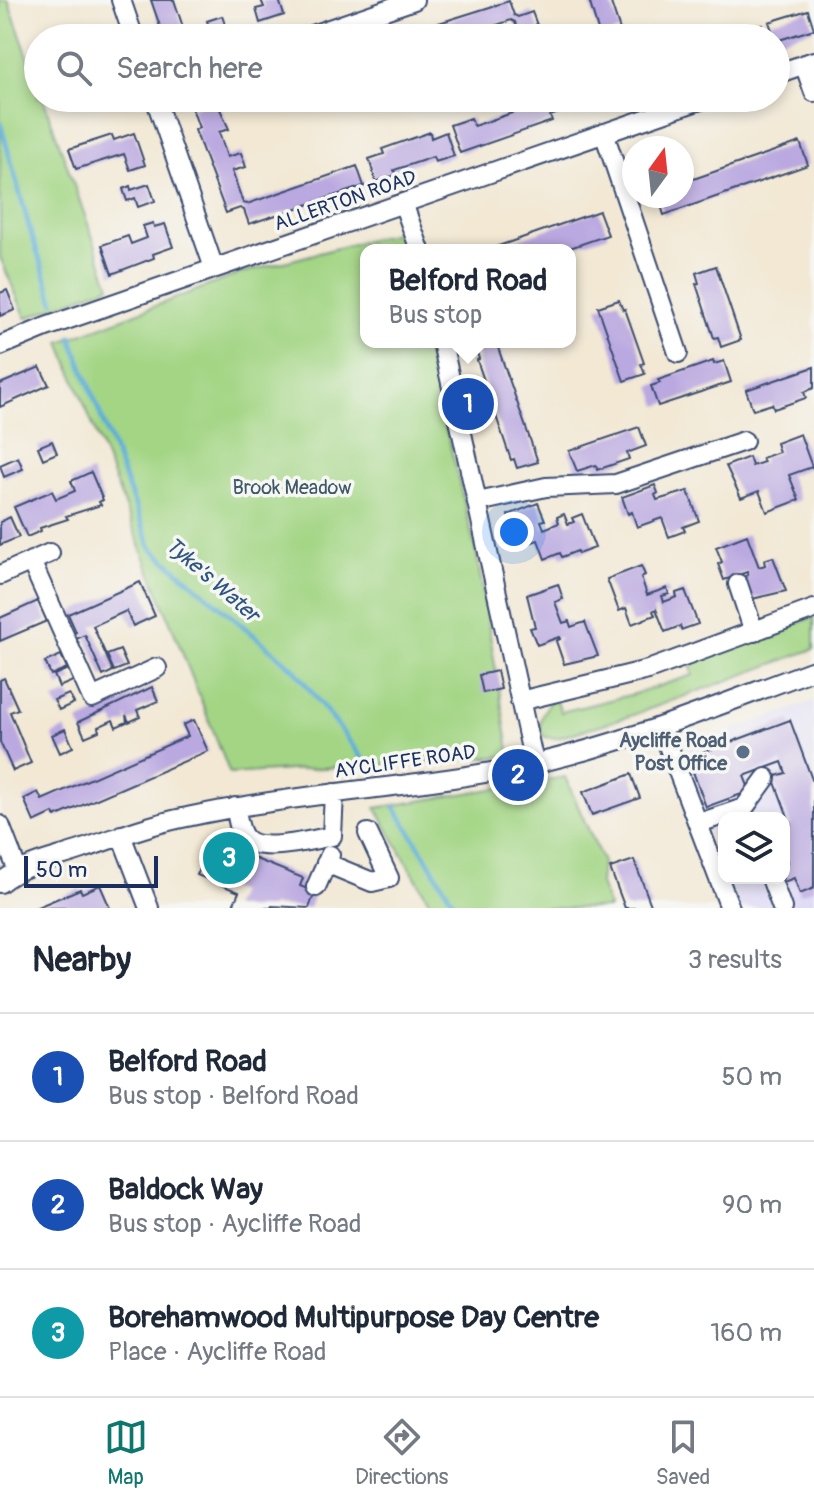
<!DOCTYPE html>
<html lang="en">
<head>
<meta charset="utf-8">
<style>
  body { margin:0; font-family:Pangolin,sans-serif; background:#f6f6f7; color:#1f2937 }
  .controls { position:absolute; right:24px; bottom:24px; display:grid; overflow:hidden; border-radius:16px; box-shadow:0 4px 12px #0003 }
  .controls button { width:72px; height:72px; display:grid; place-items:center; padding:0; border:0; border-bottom:2px solid #e0e1e3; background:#fff; color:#1f2937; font:40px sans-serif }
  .compass { position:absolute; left:622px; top:136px; width:72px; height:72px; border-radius:50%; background:#fff; box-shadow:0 4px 12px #0003; rotate:15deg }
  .scale { position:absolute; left:24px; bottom:20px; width:134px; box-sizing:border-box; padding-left:8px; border:4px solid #1b2f5e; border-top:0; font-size:22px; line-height:28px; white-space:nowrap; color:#1b2f5e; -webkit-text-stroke:6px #f6f6f2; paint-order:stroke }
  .you { position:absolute; left:514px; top:532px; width:28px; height:28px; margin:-20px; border:6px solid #fff; border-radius:50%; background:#1a73e8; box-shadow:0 0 0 12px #1a73e833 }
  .badge { display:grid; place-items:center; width:52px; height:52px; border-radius:50%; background:#0f766e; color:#fff; font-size:26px; font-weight:700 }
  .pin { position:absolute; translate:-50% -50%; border:4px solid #fff; box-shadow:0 2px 8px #0006 }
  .popup { position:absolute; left:360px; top:244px; width:216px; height:104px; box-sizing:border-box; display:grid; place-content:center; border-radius:16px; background:#fff; filter:drop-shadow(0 2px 6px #0005); font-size:26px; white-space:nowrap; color:#747a83 }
  .popup b { font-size:30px; color:#1f2937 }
  .popup::after { content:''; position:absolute; left:50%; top:100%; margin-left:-16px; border:16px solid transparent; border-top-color:#fff }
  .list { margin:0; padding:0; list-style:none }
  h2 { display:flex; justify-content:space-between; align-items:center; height:104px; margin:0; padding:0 32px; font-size:34px }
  h2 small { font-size:26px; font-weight:400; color:#747a83 }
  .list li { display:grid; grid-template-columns:52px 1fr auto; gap:24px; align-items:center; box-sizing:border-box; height:128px; padding:0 32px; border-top:2px solid #e0e1e3 }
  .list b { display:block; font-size:30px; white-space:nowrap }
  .list p { margin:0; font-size:26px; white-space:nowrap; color:#747a83 }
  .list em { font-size:26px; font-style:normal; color:#747a83 }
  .icon { flex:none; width:44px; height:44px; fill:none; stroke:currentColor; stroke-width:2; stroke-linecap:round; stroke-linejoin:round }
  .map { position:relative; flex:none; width:814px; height:908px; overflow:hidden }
  .search { position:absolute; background:#fff; box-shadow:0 4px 12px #0003; left:24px; right:24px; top:24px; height:88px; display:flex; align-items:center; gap:20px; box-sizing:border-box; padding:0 28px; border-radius:44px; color:#747a83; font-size:30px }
  .sheet { height:488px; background:#fff }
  nav { display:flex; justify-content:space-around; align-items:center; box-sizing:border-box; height:112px; border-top:2px solid #e0e1e3; background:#fff; font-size:22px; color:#747a83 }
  nav a { display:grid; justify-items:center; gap:4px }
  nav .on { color:#0f766e }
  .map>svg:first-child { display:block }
  .built { fill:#dbd6f7 }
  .green { fill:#a3d584; stroke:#5f8271; stroke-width:2 }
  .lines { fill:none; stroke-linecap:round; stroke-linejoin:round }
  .stream { stroke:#5badd6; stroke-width:5 }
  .building { fill:#baa8e0 }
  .minor-casing { stroke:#3b4b70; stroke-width:22 }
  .minor { stroke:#fff; stroke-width:18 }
  .service-dot { fill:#5c6f8a; stroke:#f6f6f2; stroke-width:3 }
  .labels { text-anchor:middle; stroke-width:7; stroke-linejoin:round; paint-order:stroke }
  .street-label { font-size:20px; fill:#1b2f5e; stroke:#f6f6f2 }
  .park-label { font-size:20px; fill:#3d5868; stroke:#f6f6f2 }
  .service-label { font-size:20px; font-weight:bold; fill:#4e5e75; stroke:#f6f6f2; text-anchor:end }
  .water-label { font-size:22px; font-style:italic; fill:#2e5582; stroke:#f6f6f2 }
</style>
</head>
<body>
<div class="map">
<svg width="814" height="908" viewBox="0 0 814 908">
  <rect width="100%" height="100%" fill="#f6f6f2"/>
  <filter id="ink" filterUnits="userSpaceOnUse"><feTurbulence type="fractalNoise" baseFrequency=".0125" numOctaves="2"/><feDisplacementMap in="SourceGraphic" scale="16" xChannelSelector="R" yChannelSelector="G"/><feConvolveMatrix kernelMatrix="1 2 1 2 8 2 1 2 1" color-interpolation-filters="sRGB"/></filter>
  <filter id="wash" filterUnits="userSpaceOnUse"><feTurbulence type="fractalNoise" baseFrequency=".006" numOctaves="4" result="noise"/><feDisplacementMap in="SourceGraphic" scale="32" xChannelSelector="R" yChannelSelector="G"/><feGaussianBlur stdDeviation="1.8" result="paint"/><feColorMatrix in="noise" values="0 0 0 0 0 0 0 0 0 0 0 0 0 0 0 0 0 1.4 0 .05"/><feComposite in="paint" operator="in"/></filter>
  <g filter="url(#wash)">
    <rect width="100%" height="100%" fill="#f2e8d4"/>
    <!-- built -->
    <path class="built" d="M814,701v207h-77l-11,-30h58v-60h-60v54l-45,-122z"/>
    <!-- green -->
    <path class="green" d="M0,0h8l30,85v13h5l67,188 -84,32 -26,-61z
      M399,232l4,18h-37v92h59l52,214 33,200 -280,18 -170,-432 182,-69z
      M814,617v32l-184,67 -73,22 -13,-1c-8,-13 -1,-23 5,-35l7,-3 5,13 73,-18 59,-19 -3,-12z
      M565,777l37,83 -2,24 9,24h-176l-57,-100z"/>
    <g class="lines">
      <!-- stream -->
      <path class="stream" d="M0,122l30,108 24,72
        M71,337l80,211 143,121 76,99
        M395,807l62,101"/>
    </g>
    <g id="blocks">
      <!-- building -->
      <path class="building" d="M151,0h23l11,33 7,-2 3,7h-26l-2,-4 -4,1z
        M261,0h18l5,15 -24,8 -4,-14 8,-2z
        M589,0h21l10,30 -20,7z
        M509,1l5,14 4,2 14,-5 10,26h-22l-5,-16 -4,-2 -51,18h-34l-3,-10z
        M808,10l6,19 -38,12 -7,-19z
        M222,16l6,17 -15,5 -6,-17z
        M762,25l5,13h-42v-1z
        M547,98h16l4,12 -17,6 2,5 -92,32 -10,-28 21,-7 3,8 73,-25z
        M216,100l13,29 -10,3 8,25 14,-4 5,14 -14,4 11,32 4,1 110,-38 7,20 -115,38 -5,-14 -4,-2 -14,5 -31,-83 4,-2 -7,-20z
        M430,132l1,6 15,-6 8,24 -19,6 -2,-5 -39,13 2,5 -20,7 -7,-23 15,-5 -2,-5z
        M134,133l11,32 -15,5 -6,-16 -48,15 -7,-20 43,-14 2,5z
        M800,142l8,23 -144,50 -6,-19h24v-13z
        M149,184l6,17 -17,6 -3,-9 -8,3 -4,-12 7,-3 1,4z
        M599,211l9,24 -44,15h-77z
        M153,223l1,4 11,-3 8,23 -20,7 1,4 -42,16 -10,-29 26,-9 3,8 16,-6 -4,-12z
        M716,266l25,74 -20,7 -3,-10 -4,1 -18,-54 3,-1 -3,-10z
        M7,290l8,20 -15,6v-23z
        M619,300l4,10 2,-1 19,54 -3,1 4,10 -21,7 -26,-74z
        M496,342l42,120 -21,6 -3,-9 -3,1 -34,-100 2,-1 -3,-10z
        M713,361l1,3 10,-3 7,21 -73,24 -7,-20 9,-3 -2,-3z
        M40,367l9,18 -49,22v-23z
        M814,367v21l-10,4 2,6 -32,11 -2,-5 -19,6 -7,-20z
        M639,427l7,19 -19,7 2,6 -32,11 -1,-5 -19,6 -8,-20z
        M800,434l12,33 -23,8 10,25 -32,12 -8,-21 -18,7 -15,-32 23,-9 3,9 12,-4 -2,-4 17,-6 -3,-9z
        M52,441l5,12 -14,6 -5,-12z
        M18,457l5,12 -19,8 -4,-12z
        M91,472l12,28 -4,2 2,3 -35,11 2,3 -28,9 1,3 -14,6 -13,-30 38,-16 4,8 19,-8 -4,-10z
        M655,485l3,8 -3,2 2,5 31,-9 11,30 -16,6 2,4 -16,6 -7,-19 -25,9 -5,-15 -4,2 -6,-17z
        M538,503l7,17 -4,1 3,8 15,-6 -2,-6 7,-3 4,10 6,-2 -2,-4 10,-4 13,34 -17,6 -1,-3 -15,6 -2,-4 -15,6 -7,-19 -22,8 -8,-33z
        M10,517l9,20 -19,8v-23z
        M747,535l12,32 6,-2 -1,-5 9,-3 13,34 -34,8 -8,-22 4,-2 -1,-3 -23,8 -6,-16 4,-2 -6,-15z
        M641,566l4,9 -4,2 6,18 20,-7 2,6 -7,2 2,6 13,-5 -1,-4 9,-3 13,34 -17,6 -1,-4 -15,6 -9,-23 -3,2 2,4 -23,9 -6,-16 -7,3 -12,-32z
        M140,582l15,34 -22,10 -7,-15 -33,15 20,45 -10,5 -18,-41 -9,4 -3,-6 3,-1 -8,-18z
        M558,584l5,15 -8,3 8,21 6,-2 2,6 14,-5 13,34 -34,8 -8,-23 4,-2 -1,-2 -22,8 -7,-17 5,-1 -8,-32z
        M38,601l9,20 -47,20v-23z
        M120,650l7,16 -13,5 -7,-16z
        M61,655l6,13 -16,7 -6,-13z
        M68,669l5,12 -14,6 -5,-12z
        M497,671l4,18 -18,4 -4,-18z
        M4,678l14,31 -8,3 21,51 -18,8 -13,-29v-62z
        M152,687l6,14 -21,9 3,7 -11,5 -3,-7 1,7 -11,5 -3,-7 -15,7 1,4 -14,6 -7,-15z
        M69,694l5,9 -15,7 -5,-10z
        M194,720l14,31 -153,66 -2,-4 -19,9 -10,-23 14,-7 4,8 146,-64 -5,-11z
        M790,720l24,65v103l-14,6 -6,-16 -13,5 -1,-5h4v-14l4,-2 -4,-11v-23l7,-3 -18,-48 13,-4 -4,-11 -38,14 6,15 -44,16 -18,-49z
        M65,729l8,18 -13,6 -8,-18z
        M631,774l9,24 -48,17 -9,-23z
        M211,841l92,37 -3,8 15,6 -6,16 -37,-2 -1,2h-39l7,-16 -42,-17z
        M634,860l18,48h-27l-15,-40z
        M100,885l10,23h-75l45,-19 2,4z"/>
    </g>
  </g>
  <g filter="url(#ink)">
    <use href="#blocks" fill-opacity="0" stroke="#3b4b70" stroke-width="2"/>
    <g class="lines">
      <!-- minor casing -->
      <g class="minor-casing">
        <path id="minor" d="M121,0l13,38
          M303,38l111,-38
          M804,64l10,28
          M776,74l38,-13
          M155,98l59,170
          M604,133l74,220
          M403,203l17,47
          M442,342l92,421
          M0,346l46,-19 660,-229
          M478,502l68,-15 70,-3 128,-43
          M31,561l61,137 65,-30
          M0,575l50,-22
          M738,584l16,48
          M520,701l128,-31 166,-61
          M661,727l69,181
          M235,807c3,10 3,23 10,31 14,16 67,2 87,-2l2,-43
          M699,823l45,-15 22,-30
          M0,825l17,44
          M121,835l28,73
          M326,863l46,19 17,-4 -21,-45
          M771,878l11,30
          M0,883c23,-19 55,-24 83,-34 34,-12 68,-25 104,-32 114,-25 232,-29 346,-53 97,-22 188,-60 281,-94
          M316,887l14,-32"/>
      </g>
      <!-- minor -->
      <use href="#minor" class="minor"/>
    </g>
  </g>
  <!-- markers -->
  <circle class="service-dot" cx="743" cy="752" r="8"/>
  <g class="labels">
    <!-- street labels -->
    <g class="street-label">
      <text transform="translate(345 200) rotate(-19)" y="7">ALLERTON ROAD</text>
      <text transform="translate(405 761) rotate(-8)" y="7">AYCLIFFE ROAD</text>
    </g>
    <!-- park labels -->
    <g class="park-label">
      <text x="292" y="494">Brook Meadow</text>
    </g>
    <!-- service labels -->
    <g class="service-label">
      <text x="727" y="747">Aycliffe Road<tspan x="727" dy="23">Post Office</tspan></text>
    </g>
    <!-- water labels -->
    <g class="water-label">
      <text transform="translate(213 579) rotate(41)" y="8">Tyke's Water</text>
    </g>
  </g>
</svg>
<div class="controls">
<button><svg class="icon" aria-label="layers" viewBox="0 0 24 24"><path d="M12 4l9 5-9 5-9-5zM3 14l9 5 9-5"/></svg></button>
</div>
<svg class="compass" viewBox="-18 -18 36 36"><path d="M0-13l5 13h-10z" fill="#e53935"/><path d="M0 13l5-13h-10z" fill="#747a83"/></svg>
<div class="scale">50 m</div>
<div class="you"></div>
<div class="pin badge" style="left:468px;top:404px;background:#1a4fb4">1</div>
<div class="popup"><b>Belford Road</b>Bus stop</div>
<div class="pin badge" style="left:518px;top:775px;background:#1a4fb4">2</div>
<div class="pin badge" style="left:229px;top:858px;background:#0f9aa8">3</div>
<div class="search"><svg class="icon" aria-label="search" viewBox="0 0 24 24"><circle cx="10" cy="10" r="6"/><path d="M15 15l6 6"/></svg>Search here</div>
</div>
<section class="sheet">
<h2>Nearby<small>3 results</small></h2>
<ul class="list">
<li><span class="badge" style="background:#1a4fb4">1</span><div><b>Belford Road</b><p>Bus stop · Belford Road</p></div><em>50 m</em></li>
<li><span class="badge" style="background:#1a4fb4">2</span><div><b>Baldock Way</b><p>Bus stop · Aycliffe Road</p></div><em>90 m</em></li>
<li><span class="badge" style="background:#0f9aa8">3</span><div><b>Borehamwood Multipurpose Day Centre</b><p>Place · Aycliffe Road</p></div><em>160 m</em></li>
</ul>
</section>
<nav>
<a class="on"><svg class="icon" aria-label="map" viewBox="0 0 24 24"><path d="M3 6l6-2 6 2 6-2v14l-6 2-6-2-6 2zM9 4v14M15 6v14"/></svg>Map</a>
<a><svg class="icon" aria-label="directions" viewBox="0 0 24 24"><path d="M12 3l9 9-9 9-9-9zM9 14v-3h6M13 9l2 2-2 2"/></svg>Directions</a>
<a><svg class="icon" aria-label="saved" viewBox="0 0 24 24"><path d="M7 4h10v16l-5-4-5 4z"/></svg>Saved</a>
</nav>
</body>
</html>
